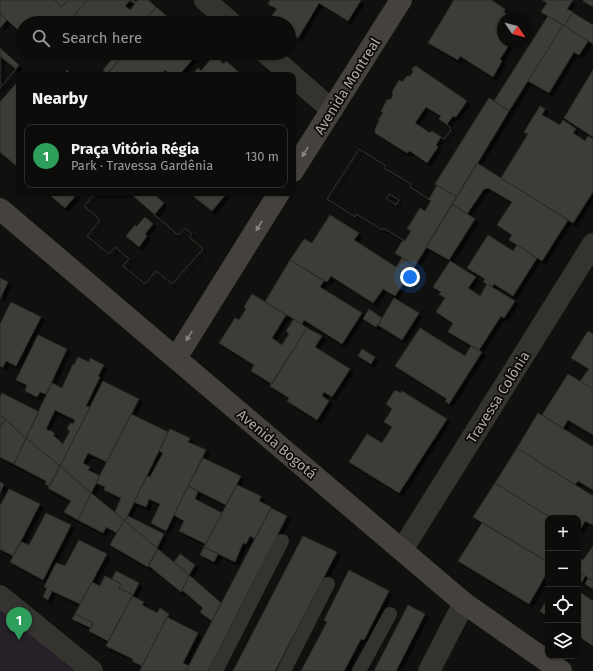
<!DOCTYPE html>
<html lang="en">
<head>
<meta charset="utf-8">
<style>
  body { margin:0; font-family:"Fira Sans",sans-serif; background:#1a1a19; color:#f1f3f6 }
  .controls { position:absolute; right:12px; bottom:12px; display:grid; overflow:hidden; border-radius:8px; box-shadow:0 1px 3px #0004 }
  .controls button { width:36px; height:36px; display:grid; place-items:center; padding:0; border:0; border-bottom:1px solid #2c2c2c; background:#0c0c0b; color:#f1f3f6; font:20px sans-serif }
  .compass { position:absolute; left:497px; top:12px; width:36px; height:36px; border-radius:50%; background:#0c0c0b; box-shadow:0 1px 3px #0004; rotate:125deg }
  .you { position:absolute; left:410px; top:277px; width:14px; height:14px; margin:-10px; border:3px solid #fff; border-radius:50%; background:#1a73e8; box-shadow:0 0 0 6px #1a73e833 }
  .badge { display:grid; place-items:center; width:26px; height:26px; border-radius:50%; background:#2e93e9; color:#fff; font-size:13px; font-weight:700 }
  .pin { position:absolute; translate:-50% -33px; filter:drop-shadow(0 1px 2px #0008) }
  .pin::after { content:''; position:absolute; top:21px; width:14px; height:12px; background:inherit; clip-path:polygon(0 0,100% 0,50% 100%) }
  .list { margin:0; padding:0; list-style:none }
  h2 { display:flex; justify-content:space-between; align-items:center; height:52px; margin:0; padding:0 16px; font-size:17px }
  h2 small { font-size:13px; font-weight:400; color:#9a9b9d }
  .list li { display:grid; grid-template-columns:26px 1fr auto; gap:12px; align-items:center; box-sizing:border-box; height:64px; margin:0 8px 8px; padding:0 8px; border:1px solid #2c2c2c; border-radius:8px }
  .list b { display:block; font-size:15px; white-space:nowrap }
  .list p { margin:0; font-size:13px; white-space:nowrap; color:#9a9b9d }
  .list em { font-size:13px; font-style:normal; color:#9a9b9d }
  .icon { flex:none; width:22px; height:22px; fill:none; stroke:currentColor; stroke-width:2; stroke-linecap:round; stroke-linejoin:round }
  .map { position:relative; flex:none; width:593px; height:671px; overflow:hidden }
  .search { position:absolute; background:#0c0c0b; box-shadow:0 1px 3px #0004; left:16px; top:16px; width:280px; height:44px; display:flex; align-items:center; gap:10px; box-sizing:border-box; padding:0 14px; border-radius:22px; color:#9a9b9d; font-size:15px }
  .panel { position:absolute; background:#0c0c0b; box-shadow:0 1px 3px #0004; left:16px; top:72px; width:280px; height:124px; border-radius:8px }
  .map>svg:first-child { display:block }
  .green { fill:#262028 }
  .building { fill:#3d3c39; stroke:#2c2b29; fill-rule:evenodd; filter:url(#shadow) }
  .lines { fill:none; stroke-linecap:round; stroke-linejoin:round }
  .lane { stroke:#353330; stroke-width:14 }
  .street { stroke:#353330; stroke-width:22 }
  .secondary { stroke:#45423e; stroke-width:22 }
  .oneway { fill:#8b847e }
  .labels { text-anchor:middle; stroke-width:3.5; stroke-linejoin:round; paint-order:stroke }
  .street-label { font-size:14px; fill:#b1a8a0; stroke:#0b0b0a }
</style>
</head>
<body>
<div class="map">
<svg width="593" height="671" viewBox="0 0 593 671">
  <defs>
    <filter id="shadow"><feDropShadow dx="3.5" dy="3.5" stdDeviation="0" flood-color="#0009"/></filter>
  </defs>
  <rect width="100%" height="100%" fill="#10100f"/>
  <!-- green -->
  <path class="green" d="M0,609l74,62h-74z"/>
  <!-- building -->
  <path class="building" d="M0,0h54l8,7 6,-7h19l-19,23h-45v11l-23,-20z
    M54,0h14l-6,7z
    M87,0h43l-5,6 5,4 5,-6 -5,-4h3l3,2 2,-2h10l8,7 -14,16h-74z
    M270,0h91l-13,21 -29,-18 -21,35 -9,-7v-8h-10l-8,-6 6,-8 -9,-5z
    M454,0h37l14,9 -1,3 8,6h-9v24h8l-11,17 2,2 -9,16 -33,-21 -2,4 -30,-17z
    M542,0h31l-6,9 6,3 -9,14 -23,-14 6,-9z
    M584,0h9v7l-10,-6z
    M156,7l19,16h-33z
    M573,13l20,12v19l-29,-18z
    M0,14l7,6 -7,8z
    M548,16l15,9 -54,86 -15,-10z
    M563,25l25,16 -9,14 -5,-3 -25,41 -21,-12z
    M0,48l19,17 -3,4 -16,-13z
    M94,53h9l-4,4z
    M117,53h8l-18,21 -4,-4z
    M125,53h73l-19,22h-8l-6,-5 -4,5h-54z
    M214,55l10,9 2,-3 16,14h-50l6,-7 3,3z
    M0,56l16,13 -16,19z
    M0,56l16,13 -16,19z
    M416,66l51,35 -11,16 -3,-1 -6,8 3,3 1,3 -7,9 -3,-2 -5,8 2,2 -11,16 -17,-12 -3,2 -32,-20v-4l4,-8 -1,-1 5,-7 -2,-2 6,-11 4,-1 2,-4 -1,-3 7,-12 3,2 5,-6h3l3,-4 -1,-4z
    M67,70l5,5h-8z
    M593,70v67l-29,-19z
    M19,80v88l-19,-16v-50z
    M489,98l20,13 -52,86 -22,-13z
    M540,106l5,3 -3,6 18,10 3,-5 13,9 -3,4 12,8 3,-5 5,3v53l-20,31 -72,-45 27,-44 -4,-2z
    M426,107l15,9 -2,3 11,8 1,3 -7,9 -12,-8 -2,2 -15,-10z
    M359,149l27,17 -2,2 27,16 -1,3 19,12 8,-14 20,12 -42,69 -20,-13 8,-13 -20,-12 -1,2 -26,-16 -1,3 -28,-18zM389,194l10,6 -3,5 -10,-7z
    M359,149l27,17 -2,2 27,16 -1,3 21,14 -6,10 -5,-3 -13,21 4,2 -6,10 -22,-13 -1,2 -26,-16 -1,3 -28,-18zM389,194l10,6 -3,5 -10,-7z
    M477,163l91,57 -26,41 -33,-21 3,-5 -15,-10 15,-23 -24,-14 -4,1 -17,25 -15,-10z
    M47,193h31l-13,15z
    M95,193h37l-1,1 47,41 7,-7 7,6 -3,3 14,12 -31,35 -16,-13 -11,13 -22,-18 6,-7 -14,-12 -6,7 -22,-18 13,-16 -16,-14z
    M95,193h58l11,10 -10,12 24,20 7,-7 7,6 -3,3 14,12 -31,35 -16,-13 -11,13 -22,-18 6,-7 -14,-12 -6,7 -22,-18 13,-16 -16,-14z
    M189,193h38l-15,18z
    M452,204l23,15 -26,41 -23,-13z
    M330,215l29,18 -5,7 42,27 6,-9 13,8 -20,30 -12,-7 -10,14 -42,-27 -4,6 -37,-22 14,-21 8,4z
    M145,217l8,7 -8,10 2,2 -8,11 -13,-11 9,-11 1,2z
    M488,235l25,16 4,-6 20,13 -24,38 -19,-12 -2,3 -9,-5 2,-3 -18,-11z
    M290,260l34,21 -4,6 42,26 -20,31 -38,-24 -2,4 -37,-22z
    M450,261l26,16 -8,11 12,8 7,-12 28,17 -11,17 -3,-2 -22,34 -31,-18 5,-9 -17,-11 9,-14 -6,-4 2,-2 -8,-5z
    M0,278l8,4 -8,17z
    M252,294l34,21 -14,23 10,7 7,-11 -3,-3 8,-12 13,9 -35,56 -21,-13 3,-6 -35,-22 16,-25 4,2 7,-11 -2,-2z
    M394,298l25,15 -17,27 -24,-15z
    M11,302l30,15 -25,49 -10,-5 -3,6 -3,-1v-42z
    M369,309l13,9 -6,9 -13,-8z
    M307,328l15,8 -7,11 35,22 -18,28 -8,-5 -2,4 7,5 -12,19 -30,-19 2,-3 -19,-12z
    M420,328l45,28 6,-10 11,6 -33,52 -4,-3 2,-2 -52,-33z
    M588,331l5,3v55l-13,-8 9,-12 -18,-11z
    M38,335l29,14 -21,45 -6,-2 -3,5 -12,-6 2,-6 -11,-5z
    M362,349l13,8 -4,7 -13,-8z
    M78,357l11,5 1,-4 14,7 -6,11 2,1 -14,29 4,1 -30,59 -34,-28 26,-55 10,5 11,-24 1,1zM55,410l20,10 -2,4 -3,-1 -3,6 3,2 -7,13 -10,-9 2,-1 -5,-4 -1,1 -3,-2z
    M568,374l25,15v46l-25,-15 -5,8 -21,-13z
    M103,381l36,18 -32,63 -19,-9 -5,10 7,4 -2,3 12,6 -9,17 -31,-27z
    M395,390l6,3 1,-2 45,28 -48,74 -50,-31 18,-28 15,9 10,-16 -8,-5 8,-13 -6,-5z
    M2,393l37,19 -13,26 -26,-23v-18z
    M538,413l55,34v43l-15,-9 -3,4 -58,-37z
    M131,414l37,18 -43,89 -10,-9 6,-14 -17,-8 1,-3 -9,-4z
    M0,415l5,4 -5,8z
    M5,419l21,19 -12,26 -14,-7v-30z
    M170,429l20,9 -2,4 18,8 -40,81 -15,-8 9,-19 -11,-5 -3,8 -12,-5 13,-26 3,1 13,-24 -4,-2z
    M26,438l34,28 -10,20 -5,-2 1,-3 -32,-17z
    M517,448l76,48v29l-8,-4 -5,9 -2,-1v-11h-27l-56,-35z
    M203,458l38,18 -15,29 -38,-19z
    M60,466l31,27 -13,27 -14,-8 7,-11 -23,-13z
    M0,482l4,2 -4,9z
    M495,483l56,35h-3v44l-75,-45z
    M237,485l24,11 -2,5 12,6 -16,32 -5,-3 -4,8 -3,-1 -8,19 -31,-15z
    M188,486l10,5 -3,8 27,14 -16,31 -27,-13 5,-10 -10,-6z
    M9,489l31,15 -27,52 -13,-7v-43z
    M91,493l33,27 -7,13 -11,-6 -3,6 -25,-13z
    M271,508l16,8 -79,155h-22z
    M46,513l25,12 -28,55 -33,-18 11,-20 8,3z
    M128,516l36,18 -7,14 -32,-27z
    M124,520l34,29 -10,18 -38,-22z
    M482,523l66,39v9l-19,33 -71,-43z
    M303,536l34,16 -62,119h-42z
    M79,540l28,14 -27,50 -28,-13 -4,9 -5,-3 4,-9 -3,-1 12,-24 9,3z
    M593,546v35l-15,-10v-6l4,-6 1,1z
    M204,547l14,7 -4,8 -14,-7z
    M158,549l31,26 -8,17 -33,-27z
    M180,554l15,11 -6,10 -15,-13z
    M578,557l4,2 -4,6z
    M349,570l40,21 -25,49 -3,-1 -17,32h-43l26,-49 -3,-2z
    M116,571l23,12 -6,12 -14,-7 2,-4 -9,-5z
    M578,571l7,5 -3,6 -4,-3z
    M189,575l32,28 -9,18 -12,-9 3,-4 -21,-18z
    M105,576l16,8 -2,4 14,7 -25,46 -19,-10 4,-8 -18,-9 17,-32 8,4z
    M588,578l5,3v8l-8,-5z
    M578,591l15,10v45l-15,-10z
    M132,596l12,6 -2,3 15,8 3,-5 9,6 -27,52 -10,-5 1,-2 -27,-13z
    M548,598v19l-8,-6z
    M408,605l17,9 -29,57h-22z
    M75,614l18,9 -2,5 -19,-9z
    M167,617l31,16 -15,30 6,3 -3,5h-45l-1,-1z"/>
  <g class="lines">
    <!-- lane -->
    <path class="lane" d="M216,671l66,-130
      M284,671l44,-87
      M359,671l31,-57"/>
    <!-- street -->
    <path class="street" d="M205,0l26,23
      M266,53l26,22
      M293,76l39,34
      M402,550l191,-306
      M0,596l92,75
      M429,671l35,-68"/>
    <!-- secondary -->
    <path class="secondary" d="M293,171l108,-171
      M0,209l464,394 97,68
      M176,358l103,-165"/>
  </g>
  <!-- one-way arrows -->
  <defs><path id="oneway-solid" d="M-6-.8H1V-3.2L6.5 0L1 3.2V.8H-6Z"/></defs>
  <g class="oneway">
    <use href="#oneway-solid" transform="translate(305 152) rotate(122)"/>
    <use href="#oneway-solid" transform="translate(259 226) rotate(122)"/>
    <use href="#oneway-solid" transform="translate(189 336) rotate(122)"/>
  </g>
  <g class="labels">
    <!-- street labels -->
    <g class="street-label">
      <text transform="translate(347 86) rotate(-58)" y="5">Avenida Montreal</text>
      <text transform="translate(498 397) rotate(-58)" y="5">Travessa Colônia</text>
      <text transform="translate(277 444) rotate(40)" y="5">Avenida Bogotá</text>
    </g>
  </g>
</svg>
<div class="controls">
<button>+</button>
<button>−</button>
<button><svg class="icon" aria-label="locate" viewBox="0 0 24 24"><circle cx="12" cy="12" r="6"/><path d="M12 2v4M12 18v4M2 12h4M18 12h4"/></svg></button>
<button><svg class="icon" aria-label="layers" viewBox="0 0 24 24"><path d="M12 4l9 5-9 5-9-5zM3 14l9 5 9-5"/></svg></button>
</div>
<svg class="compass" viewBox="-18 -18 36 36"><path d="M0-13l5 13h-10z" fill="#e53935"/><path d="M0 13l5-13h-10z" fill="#9a9b9d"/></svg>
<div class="you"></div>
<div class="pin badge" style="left:19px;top:640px;background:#2e9e5b">1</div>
<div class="search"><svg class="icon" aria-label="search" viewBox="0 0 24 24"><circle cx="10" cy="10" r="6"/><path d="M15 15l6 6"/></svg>Search here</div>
<section class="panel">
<h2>Nearby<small></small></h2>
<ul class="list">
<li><span class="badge" style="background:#2e9e5b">1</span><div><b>Praça Vitória Régia</b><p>Park · Travessa Gardênia</p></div><em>130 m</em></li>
</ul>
</section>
</div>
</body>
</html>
